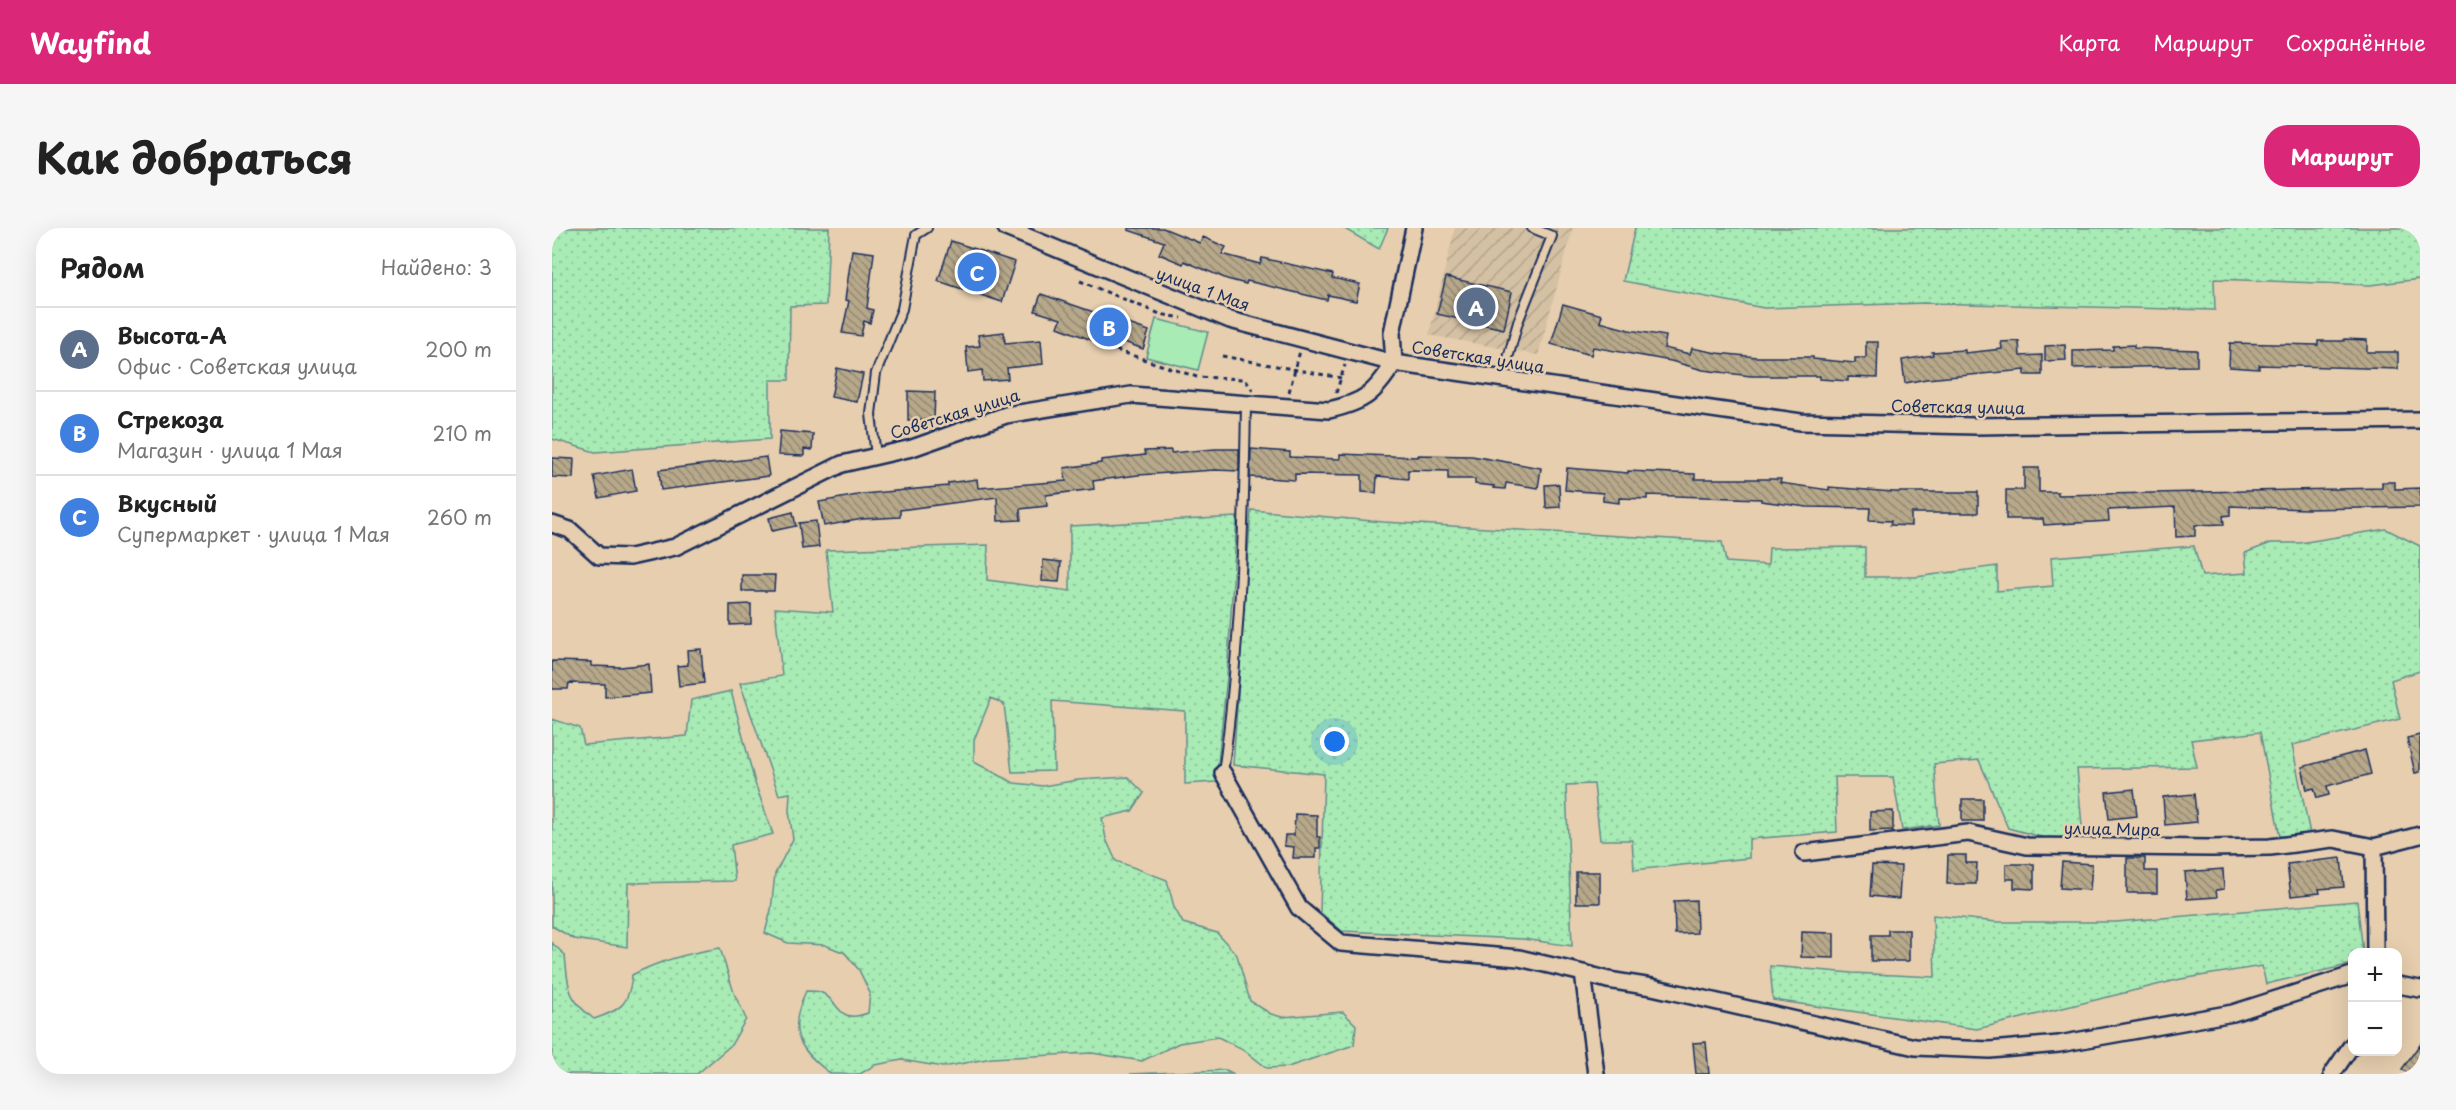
<!DOCTYPE html>
<html lang="ru">
<head>
<meta charset="utf-8">
<style>
  body { margin:0; font-family:"Playpen Sans",sans-serif; background:#f6f6f6; color:#222 }
  .controls { position:absolute; right:18px; bottom:18px; display:grid; overflow:hidden; border-radius:12px; box-shadow:0 6px 24px #0002 }
  .controls button { width:54px; height:54px; display:grid; place-items:center; padding:0; border:0; border-bottom:2px solid #e0e0e0; background:#fff; color:#222; font:30px sans-serif }
  .you { position:absolute; left:783px; top:514px; width:21px; height:21px; margin:-15px; border:4px solid #fff; border-radius:50%; background:#1a73e8; box-shadow:0 0 0 9px #1a73e833 }
  .badge { display:grid; place-items:center; width:39px; height:39px; border-radius:50%; background:#db2777; color:#fff; font-size:20px; font-weight:700 }
  .pin { position:absolute; translate:-50% -50%; border:3px solid #fff; box-shadow:0 2px 6px #0006 }
  .list { margin:0; padding:0; list-style:none }
  h2 { display:flex; justify-content:space-between; align-items:center; height:78px; margin:0; padding:0 24px; font-size:26px }
  h2 small { font-size:20px; font-weight:400; color:#767676 }
  .list li { display:grid; grid-template-columns:39px 1fr auto; gap:18px; align-items:center; box-sizing:border-box; height:84px; padding:0 24px; border-top:2px solid #e0e0e0 }
  .list b { display:block; font-size:22px; white-space:nowrap }
  .list p { margin:0; font-size:20px; white-space:nowrap; color:#767676 }
  .list em { font-size:20px; font-style:normal; color:#767676 }
  .map { position:relative; flex:none; width:1868px; height:846px; overflow:hidden; border-radius:24px }
  header { display:flex; align-items:center; gap:36px; box-sizing:border-box; height:84px; padding:0 30px; background:#db2777; color:#fff }
  header strong { font-size:28px }
  nav { display:flex; gap:33px; margin-inline-start:auto; font-size:21px }
  .intro { display:flex; align-items:center; justify-content:space-between; box-sizing:border-box; height:144px; padding:0 36px }
  h1 { margin:0; font-size:42px }
  .button { padding:15px 27px; border-radius:24px; background:#db2777; color:#fff; font-size:21px; font-weight:700 }
  main { display:flex; gap:36px; padding:0 36px }
  aside { flex:1; background:#fff; border-radius:24px; box-shadow:0 6px 24px #0002 }
  .map>svg:first-child { display:block }
  .industrial { fill:url(#industrial-furrows) }
  .grass { fill:url(#grass-dots); stroke:#628d8a; stroke-width:1.5 }
  .park { fill:#a8ebb5; stroke:#628d8a; stroke-width:1.5 }
  .building { fill:url(#building-back-hatch); stroke:#1b2f5e; stroke-width:1.5 }
  .lines { fill:none; stroke-linecap:round; stroke-linejoin:round }
  .lane-casing { stroke:#1b2f5e; stroke-width:12 }
  .street-casing { stroke:#1b2f5e; stroke-width:20 }
  .path { stroke:#1b2f5e; stroke-width:3; stroke-dasharray:4.5 4.5; stroke-linecap:butt }
  .lane { stroke:#e6ceae; stroke-width:8 }
  .street { stroke:#e6ceae; stroke-width:15 }
  .labels { text-anchor:middle; stroke-width:5; stroke-linejoin:round; paint-order:stroke }
  .street-label { font-size:16px; fill:#1b2f5e; stroke:#e6ceae }
</style>
</head>
<body>
<header>
<strong>Wayfind</strong>
<nav><a>Карта</a><a>Маршрут</a><a>Сохранённые</a></nav>
</header>
<div class="intro"><h1>Как добраться</h1><a class="button">Маршрут</a></div>
<main>
<aside>
<h2>Рядом<small>Найдено: 3</small></h2>
<ul class="list">
<li><span class="badge" style="background:#5c6f8a">A</span><div><b>Высота-А</b><p>Офис · Советская улица</p></div><em>200 m</em></li>
<li><span class="badge" style="background:#3f7fe0">B</span><div><b>Стрекоза</b><p>Магазин · улица 1 Мая</p></div><em>210 m</em></li>
<li><span class="badge" style="background:#3f7fe0">C</span><div><b>Вкусный</b><p>Супермаркет · улица 1 Мая</p></div><em>260 m</em></li>
</ul>
</aside>
<div class="map">
<svg width="1868" height="846" viewBox="0 0 1868 846">
  <defs>
    <pattern id="industrial-furrows" width="10" height="10" patternUnits="userSpaceOnUse" patternTransform="scale(1.5)"><rect width="10" height="10" fill="#d4c0a2"/><path d="M-1 1l2-2M0 10L10 0M9 11l2-2" fill="none" stroke="#b5a58e"/></pattern>
    <pattern id="grass-dots" width="8" height="8" patternUnits="userSpaceOnUse" patternTransform="scale(1.5)"><rect width="8" height="8" fill="#a8ebb5"/><path d="M2 2h.1M6 6h.1" fill="none" stroke="#90ca9e" stroke-width="1.8" stroke-linecap="round"/></pattern>
    <pattern id="building-back-hatch" width="6" height="6" patternUnits="userSpaceOnUse" patternTransform="scale(1.5)"><rect width="6" height="6" fill="#b7a88a"/><path d="M-1 5l2 2M0 0l6 6M5-1l2 2" fill="none" stroke="#948974"/></pattern>
  </defs>
  <rect width="100%" height="100%" fill="#e6ceae"/>
  <filter id="ink" filterUnits="userSpaceOnUse"><feTurbulence type="fractalNoise" baseFrequency=".0167" numOctaves="2"/><feDisplacementMap in="SourceGraphic" scale="12" xChannelSelector="R" yChannelSelector="G"/><feConvolveMatrix kernelMatrix="1 2 1 2 8 2 1 2 1" color-interpolation-filters="sRGB"/></filter>
  <g filter="url(#ink)">
    <!-- industrial -->
    <path class="industrial" d="M903,0h118l-35,127 -109,-20z"/>
    <!-- grass -->
    <path class="grass" d="M0,0h277l-3,77 -36,1 -1,74h-19v59l-175,13 -43,-13z
      M791,0h45l-9,21z
      M1083,0h785v51l-50,6 -156,-6 1,31 -289,-7 -162,5 -141,-27z
      M699,282l132,12 339,20 4,20 42,3 1,-17 96,-1v30h51l81,-11v25l56,-5 -2,-29 143,-11 8,30 45,-3 -2,-20 26,-10h29l86,-14 34,17v125l-29,9 9,39 -108,26 18,89 -30,3 -20,-105 -69,8 6,27 -120,2 6,69 -34,1 -41,-11 -29,-68 -45,4 5,61 -37,5 -9,-53h-58l2,55 -88,7v19l-115,12 -2,-30h-32l-6,-56 -28,1 6,161 -49,-7 -181,-8 -22,-19 4,-138 -91,-9z
      M685,289l-10,159 -11,106 -31,2v-73l-133,-10 2,70 -42,1 -8,-68 -13,-6 -17,42v22l40,21 29,3 35,-6 50,-3 16,16 -12,18 -30,7 4,21 10,22 51,19 7,27 9,16 34,10 20,22 13,46 21,13 11,3 61,-5 13,13 -2,20 -66,22 -21,1 -23,-18 -26,-13 -39,6 -37,18 -50,-8 -100,5 -49,9 -41,-7 -27,5 -15,9h-29c-34,-26 -44,-43 -25,-83 4,0 10,0 14,1 21,8 15,33 48,21l2,-20 -11,-23 -14,-17 -20,-8 -37,-2 -23,-10 6,-23 4,-36 18,-35 -4,-28 1,-18 -11,2 -39,-112 42,-7 -7,-68 58,4 -7,-62 162,-5 -1,35 83,11v-65z
      M179,463l24,92 18,51 -42,11 4,36 -107,2 -1,64 -53,-8 -22,-13v-207l28,9 4,17 103,-9 4,-36z
      M1805,673l6,51h-11v12l-86,20 -4,-18 -81,13 -204,50 -204,-29 -3,-34 82,7 83,4 -2,-62 64,7h119z
      M0,715l13,12c3,32 2,44 29,64 27,-9 35,-14 38,-44 28,-15 57,-22 88,-27l14,45 12,26 -15,26 -34,29h-145z
      M674,842l8,4h-104z"/>
    <!-- park -->
    <path class="park" d="M604,91l52,13 -10,38 -52,-13z"/>
    <!-- building -->
    <path class="building" d="M576,0h35l37,15 3,-6 23,10 -4,7 38,10 2,-6 71,16 -1,4 28,6 -4,17 -28,-6 -1,5 -80,-19 -1,3 -19,-5 -43,-18 -1,3 -24,-10 5,-12 -36,-12z
      M399,13l64,21 -13,40 -64,-21z
      M300,22l22,3 -7,55 6,2 -3,13 -6,-2 -3,15 -19,-3 7,-32 -4,-1z
      M894,49l66,15 -8,37 -67,-15z
      M489,66l108,37 -6,18 -32,-12 -4,9 -49,-19 3,-8 -26,-8z
      M1011,76l39,11 -2,7 29,8 37,6 -2,12 26,6 2,-6 25,5 40,4h56v2l42,4v-5h11v-16h12l-1,36 -29,-1v4l-28,-2v-3h-69l-48,-6 -32,-9 -78,-14 -2,8 -40,-11z
      M452,104l1,11 36,-3 2,24 -36,4 1,11 -25,2 -1,-11 -14,2 -2,-25 14,-1 -2,-11z
      M1792,111l23,1v12h31v17l-139,-4v4l-30,-2 1,-24 88,2v-4h26z
      M1467,113l1,15 22,-1v20h-17v-5l-99,9 -21,4 -3,-23 31,-5 -1,-3 33,-2v3l37,-4 -1,-7z
      M1513,117l1,15 -21,1v-15z
      M1582,117v3l63,2v16l-124,2v-17l40,-1v-4z
      M285,140l26,6 -6,28 -26,-5z
      M356,163l27,1 -1,28h-26z
      M228,203l33,3 -1,16 -8,-1v7l-26,-1z
      M663,221h24v22l-24,-1 -77,5 -45,6 1,8 -48,6 1,11 -27,3 1,11 -23,1 -1,-24 -97,13v7l-37,2 -39,7 -5,-24 44,-8 85,-8v-3l29,-4 1,9 88,-7 -2,-13 37,-5v-3l44,-5 -1,-4 27,-1v3z
      M699,221l39,3v5l50,2v-5l78,3v-2l54,1 69,12 -3,20 -32,-5 -1,6 -12,-1 1,-2 -19,-2v-5h-27v-8l-40,-1v9l-31,-3 -1,17 -14,-1v-17l-67,-1v6l-45,-3z
      M214,229l3,19 -108,14 -2,-20z
      M0,230l22,1 -1,19 -21,-1z
      M1015,240l61,5v-2l67,3v5h86l-1,4 49,7v-3l64,5h85v21h-67v13l-21,-1 1,-4 -22,-1 1,-12 -63,-1 -46,-6v-2l-114,-4v4l-28,-1v5l-16,-2v-8l-38,-3z
      M1472,240h15v24h19v3l324,-7v-6h13v7l25,-1v19l-114,2 -76,-3v9l-7,1 1,8 -29,1v11l-19,1 -1,-30 -67,3 1,11 -65,4 -1,-6h-37v-29h18z
      M80,241l4,22 -37,7 -5,-22z
      M1007,256l1,23 -14,1 -1,-23z
      M241,284l3,14 -24,5 -3,-13z
      M264,293l3,26 -17,2 -3,-26z
      M491,332l18,2 -2,20 -17,-1z
      M190,347h33l-1,16h-32z
      M199,376v20l-21,1v-20z
      M149,421l3,34 -25,3 -2,-20 11,-1 -1,-15z
      M0,433l39,1v4l29,1 29,-3 2,29 -46,4v-13l-36,-1 -1,6h-16z
      M1868,507v37l-5,1 -8,-35z
      M1813,522l6,24 -44,12 2,9 -12,3 -3,-10 -7,2 -5,-23z
      M1582,561l3,27 -28,3 -3,-27z
      M1642,566l3,28 -32,3 -2,-28z
      M1410,571h21v22h-21z
      M1341,583v19l-23,1v-19z
      M743,586l22,1v22h3v11h-4v10h-23l1,-11 -10,-1 1,-11h9z
      M1396,627h18v8h11l-1,21h-29z
      M1575,630h18v13h12v22h-30z
      M1789,630l3,29 -25,2 1,4 -29,3 -4,-32z
      M1510,634l30,2 -2,26 -30,-2z
      M1454,636h28v25l-20,-1v-9h-8z
      M1320,637l29,1 -2,33 -29,-3z
      M1671,641l1,20 -8,1 1,7 -30,2 -2,-27z
      M1024,644h24v31h-24z
      M1144,672l1,33 -22,1 -1,-33z
      M1336,702h21v31h-38v-26h17z
      M1250,704l32,1v25l-33,-1z
      M1154,814l3,32h-13l-3,-31z
      M1868,816v30h-11l-7,-5z"/>
    <g class="lines">
      <!-- lane casing -->
      <g class="lane-casing">
        <path id="lane" d="M950,152l16,-58 34,-86 -20,-8
          M324,228l-5,-42 5,-41 26,-64 14,-74 11,-7
          M671,545c17,-122 21,-245 23,-368"/>
      </g>
      <!-- street casing -->
      <g class="street-casing">
        <path id="street" d="M454,0l224,92 164,43 407,59 175,4 444,-6
          M842,135l-2,-30 22,-105
          M0,296l18,6 29,26 31,1 45,-10 167,-83 70,-16 94,-33 125,-20 198,15c36,-8 46,-17 65,-47
          M671,545l76,135 42,35 178,15 64,15 13,101
          M1822,619l1,105
          M1252,625l164,-20 59,13 184,2 59,-1 63,-8 41,8 46,-12
          M1031,745l25,7 44,7 263,60 75,3 69,-6 174,-31 119,-38
          M1846,757l22,4
          M1780,846l20,-29"/>
      </g>
      <!-- path -->
      <path class="path" d="M528,53l80,33 22,4
        M564,122l81,27 48,2 8,12
        M670,128l119,22
        M737,164l11,-41
        M784,165l9,-28"/>
      <!-- lane -->
      <use href="#lane" class="lane"/>
      <!-- street -->
      <use href="#street" class="street"/>
    </g>
  </g>
  <g class="labels">
    <!-- street labels -->
    <g class="street-label">
      <text transform="translate(651 61) rotate(20)" y="6">улица 1 Мая</text>
      <text transform="translate(926 129) rotate(9)" y="6">Советская улица</text>
      <text transform="translate(1406 179) rotate(1)" y="6">Советская улица</text>
      <text transform="translate(403 186) rotate(-17)" y="6">Советская улица</text>
      <text transform="translate(1560 601) rotate(1)" y="6">улица Мира</text>
    </g>
  </g>
</svg>
<div class="controls">
<button>+</button>
<button>−</button>
</div>
<div class="you"></div>
<div class="pin badge" style="left:924px;top:79px;background:#5c6f8a">A</div>
<div class="pin badge" style="left:557px;top:99px;background:#3f7fe0">B</div>
<div class="pin badge" style="left:425px;top:44px;background:#3f7fe0">C</div>
</div>
</main>
</body>
</html>
